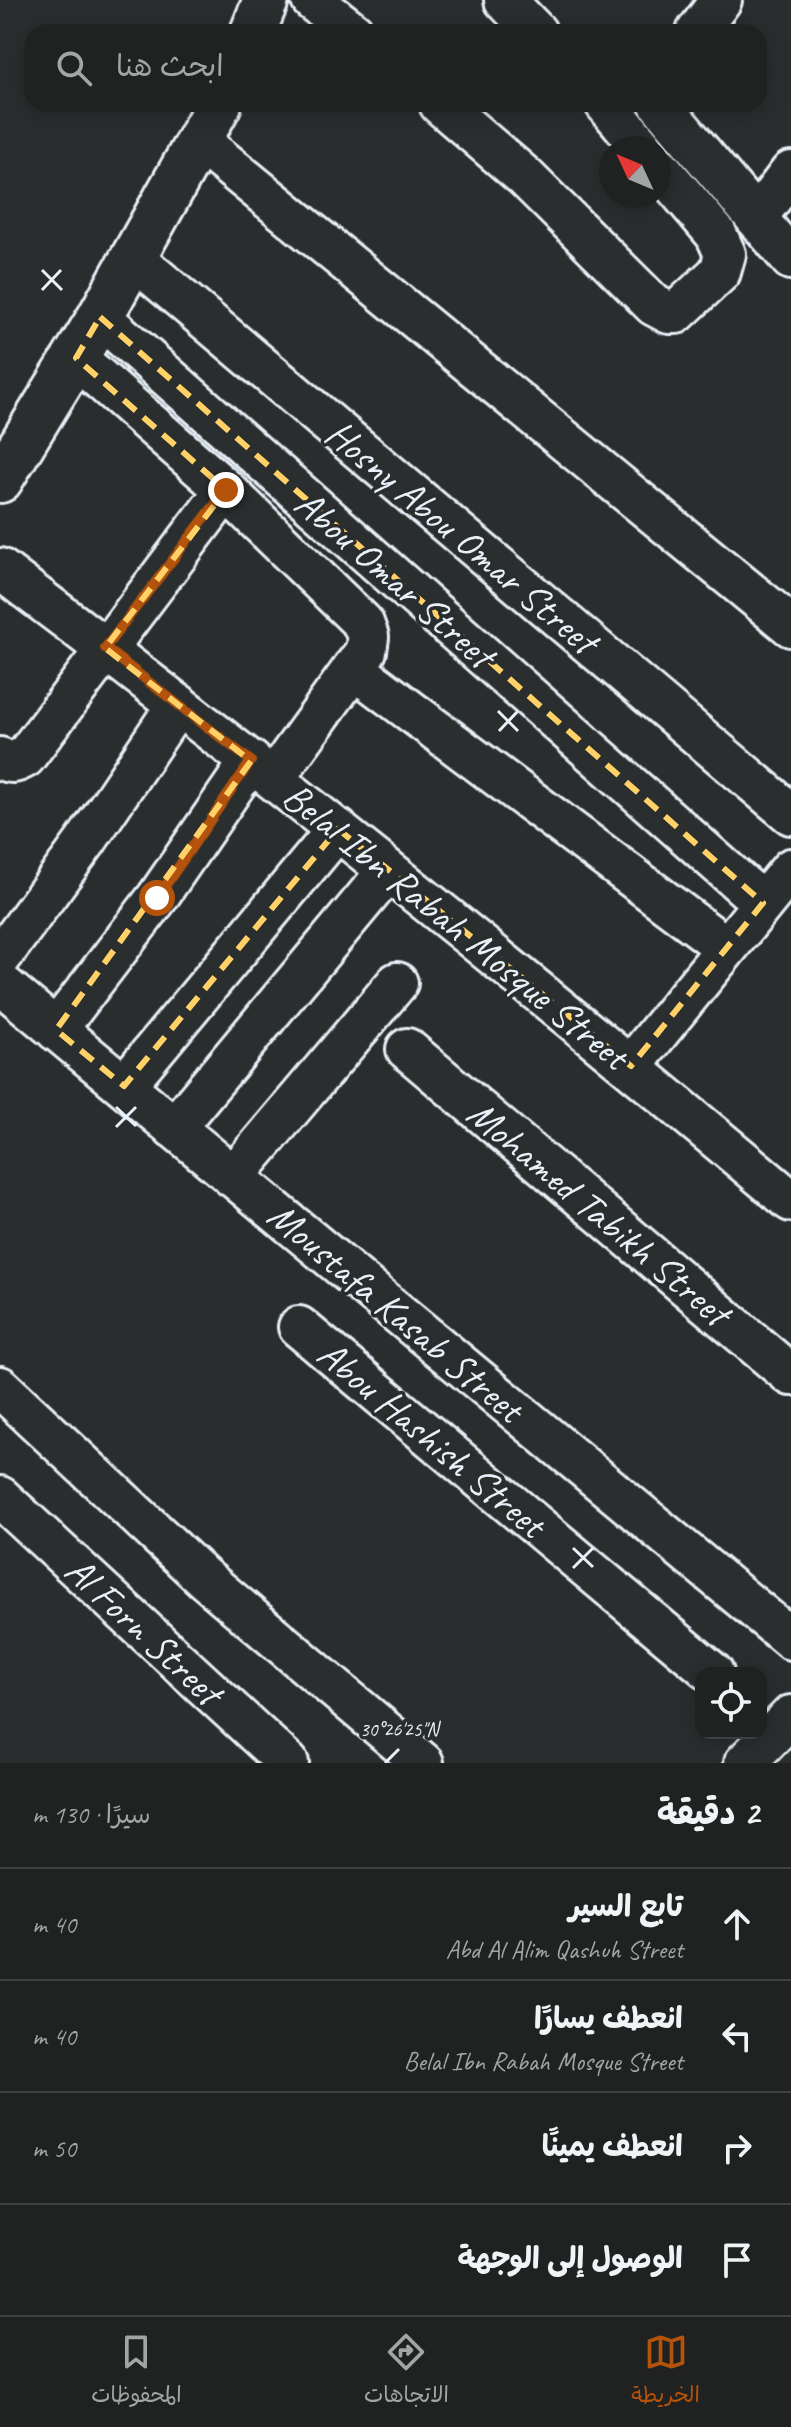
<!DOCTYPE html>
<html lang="ar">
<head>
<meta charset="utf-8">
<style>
  body { margin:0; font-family:Caveat,"Playpen Sans Arabic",sans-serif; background:#2d2f2f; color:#f1f3f6; direction:rtl }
  .controls { position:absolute; right:24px; bottom:24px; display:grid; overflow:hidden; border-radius:16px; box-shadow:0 4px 20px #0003 }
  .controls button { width:72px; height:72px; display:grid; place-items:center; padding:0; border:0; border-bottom:2px solid #3d3f40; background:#202222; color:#f1f3f6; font:40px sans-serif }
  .compass { position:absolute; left:599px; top:136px; width:72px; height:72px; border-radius:50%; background:#202222; box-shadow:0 4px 20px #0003; rotate:314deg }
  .stop { position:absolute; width:24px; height:24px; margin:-18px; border:6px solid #b45309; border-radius:50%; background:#fff }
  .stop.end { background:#b45309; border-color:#fff; box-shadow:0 2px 8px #0008 }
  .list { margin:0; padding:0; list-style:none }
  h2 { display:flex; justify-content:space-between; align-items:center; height:104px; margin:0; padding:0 32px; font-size:34px }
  h2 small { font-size:26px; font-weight:400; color:#a2a4a5 }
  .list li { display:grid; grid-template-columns:52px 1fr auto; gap:24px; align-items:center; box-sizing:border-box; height:112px; padding:0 32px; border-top:2px solid #3d3f40 }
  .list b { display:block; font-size:30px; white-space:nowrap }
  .list p { margin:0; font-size:26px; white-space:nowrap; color:#a2a4a5 }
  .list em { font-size:26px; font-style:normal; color:#a2a4a5 }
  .icon { flex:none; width:44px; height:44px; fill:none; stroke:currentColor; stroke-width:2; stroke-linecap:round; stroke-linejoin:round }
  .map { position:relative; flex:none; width:791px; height:1763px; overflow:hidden; direction:ltr }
  .search { position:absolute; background:#202222; box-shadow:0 4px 20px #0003; left:24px; right:24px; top:24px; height:88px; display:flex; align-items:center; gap:20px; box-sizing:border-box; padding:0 28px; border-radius:24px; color:#a2a4a5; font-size:30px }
  .sheet { height:552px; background:#202222 }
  nav { display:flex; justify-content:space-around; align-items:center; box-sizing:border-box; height:112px; border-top:2px solid #3d3f40; background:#202222; font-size:22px; color:#a2a4a5 }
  nav a { display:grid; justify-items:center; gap:4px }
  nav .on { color:#b45309 }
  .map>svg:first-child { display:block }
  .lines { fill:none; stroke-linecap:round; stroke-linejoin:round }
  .minor-casing { stroke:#e8f1f8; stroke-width:46 }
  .major-casing { stroke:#e8f1f8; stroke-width:50 }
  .minor { stroke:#2a2d2e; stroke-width:40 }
  .major { stroke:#2a2d2e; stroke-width:44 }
  .route { stroke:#b45309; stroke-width:10 }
  .marked { fill:none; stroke:#ffd166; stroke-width:6; stroke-dasharray:16 10; stroke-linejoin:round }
  .ticks { fill:none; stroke:#e8f1f8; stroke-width:3 }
  .labels { text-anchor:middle; stroke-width:7; stroke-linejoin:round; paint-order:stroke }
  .street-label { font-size:40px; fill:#e8f1f8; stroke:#2a2d2e }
  .ticks-label { font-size:20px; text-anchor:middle; fill:#e8f1f8; stroke:#2a2d2e; stroke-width:7; stroke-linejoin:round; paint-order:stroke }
</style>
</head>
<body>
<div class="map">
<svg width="791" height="1763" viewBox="0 0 791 1763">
  <rect width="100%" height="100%" fill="#2a2d2e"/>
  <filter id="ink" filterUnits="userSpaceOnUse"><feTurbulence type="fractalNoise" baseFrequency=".0125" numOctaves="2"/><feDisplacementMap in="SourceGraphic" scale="16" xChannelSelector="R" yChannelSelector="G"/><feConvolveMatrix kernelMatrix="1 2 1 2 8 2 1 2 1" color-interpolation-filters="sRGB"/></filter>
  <g filter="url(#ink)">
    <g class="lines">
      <!-- minor casing -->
      <g class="minor-casing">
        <path id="minor" d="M312,0l41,32
          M505,0l31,32
          M697,32l24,-32
          M440,104l85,73 129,128 15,8h7l44,-41 5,-18 -9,-20 -57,-67
          M606,104l37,44
          M660,104l131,155
          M200,142l591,484
          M756,218l35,-46
          M133,258l658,556
          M100,317l663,586
          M226,490l137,133 5,14 -2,14 -92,127
          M0,569c270,203 533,415 791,632
          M353,668l374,280
          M0,758c10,6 15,5 25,-1l201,-267 -150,-132
          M0,958l86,-117 92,-137
          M0,983l791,656
          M56,1030l101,-132 94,-137
          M407,1049l384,326
          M631,1066l160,-197
          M124,1086l214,-257
          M174,1128l214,-257
          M233,1177l164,-194
          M299,1327l414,346
          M0,1387l204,191 219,185
          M0,1497l288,266
          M745,1763l46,-47"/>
      </g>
      <!-- major casing -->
      <g class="major-casing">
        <path id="major" d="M253,32l13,-32
          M0,480l100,-163 119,-213"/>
      </g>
      <!-- minor -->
      <use href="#minor" class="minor"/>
      <!-- major -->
      <use href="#major" class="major"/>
    </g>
  </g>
  <g class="lines" filter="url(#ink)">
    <!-- route -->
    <path class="route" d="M157,898l94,-137 -146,-113 121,-158"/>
  </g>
  <!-- marked area -->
  <path class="marked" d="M100,317l663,586 -132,163 -293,-237 -214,257 -68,-56 195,-269 -146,-113 121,-158 -150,-132z"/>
  <!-- ticks -->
  <path class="ticks" d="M42,270l20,20M42,290l19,-20M498,711l20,20M499,731l19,-20M116,1107l20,19M116,1127l20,-20M573,1548l20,19M573,1568l20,-20M385,1763l14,-14"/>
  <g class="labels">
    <!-- street labels -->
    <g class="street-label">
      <text transform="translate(462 536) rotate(40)" y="14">Hosny Abou Omar Street</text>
      <text transform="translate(395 578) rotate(41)" y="14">Abou Omar Street</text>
      <text transform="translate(456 925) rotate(39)" y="14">Belal Ibn Rabah Mosque Street</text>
      <text transform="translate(599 1212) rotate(40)" y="14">Mohamed Tabikh Street</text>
      <text transform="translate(396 1311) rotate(40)" y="14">Moustafa Kasab Street</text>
      <text transform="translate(432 1438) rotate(40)" y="14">Abou Hashish Street</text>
      <text transform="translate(144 1630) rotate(43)" y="14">Al Forn Street</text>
    </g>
  </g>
  <g class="ticks-label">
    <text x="399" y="1736">30°26'25"N</text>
  </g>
</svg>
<div class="controls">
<button><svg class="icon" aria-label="locate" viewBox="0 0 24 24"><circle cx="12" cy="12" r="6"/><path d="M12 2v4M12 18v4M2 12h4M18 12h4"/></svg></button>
</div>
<svg class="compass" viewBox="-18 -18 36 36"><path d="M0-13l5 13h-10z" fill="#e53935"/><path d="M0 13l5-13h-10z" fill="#a2a4a5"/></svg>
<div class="stop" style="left:157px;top:898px"></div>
<div class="stop end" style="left:226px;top:490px"></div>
<div class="search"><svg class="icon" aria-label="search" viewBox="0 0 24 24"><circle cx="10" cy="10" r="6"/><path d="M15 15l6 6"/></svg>ابحث هنا</div>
</div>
<section class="sheet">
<h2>2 دقيقة<small>سيرًا · 130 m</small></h2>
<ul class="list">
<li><svg class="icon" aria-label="ahead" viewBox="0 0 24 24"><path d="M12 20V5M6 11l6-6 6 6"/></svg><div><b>تابع السير</b><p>Abd Al Alim Qashuh Street</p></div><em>40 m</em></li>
<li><svg class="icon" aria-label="left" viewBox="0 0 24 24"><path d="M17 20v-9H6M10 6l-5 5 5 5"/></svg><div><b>انعطف يسارًا</b><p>Belal Ibn Rabah Mosque Street</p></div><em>40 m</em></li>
<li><svg class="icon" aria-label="right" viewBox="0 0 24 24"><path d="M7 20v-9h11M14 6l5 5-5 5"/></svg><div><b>انعطف يمينًا</b></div><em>50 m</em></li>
<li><svg class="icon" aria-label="arrive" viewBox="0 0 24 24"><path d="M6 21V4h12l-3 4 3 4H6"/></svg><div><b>الوصول إلى الوجهة</b></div></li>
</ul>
</section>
<nav>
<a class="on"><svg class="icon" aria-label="map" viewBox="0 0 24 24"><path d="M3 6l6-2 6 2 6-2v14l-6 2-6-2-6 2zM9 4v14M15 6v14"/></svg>الخريطة</a>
<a><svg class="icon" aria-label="directions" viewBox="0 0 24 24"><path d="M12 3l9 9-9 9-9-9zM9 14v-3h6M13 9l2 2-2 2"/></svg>الاتجاهات</a>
<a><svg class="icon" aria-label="saved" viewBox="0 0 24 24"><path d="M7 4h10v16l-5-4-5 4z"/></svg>المحفوظات</a>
</nav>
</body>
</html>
